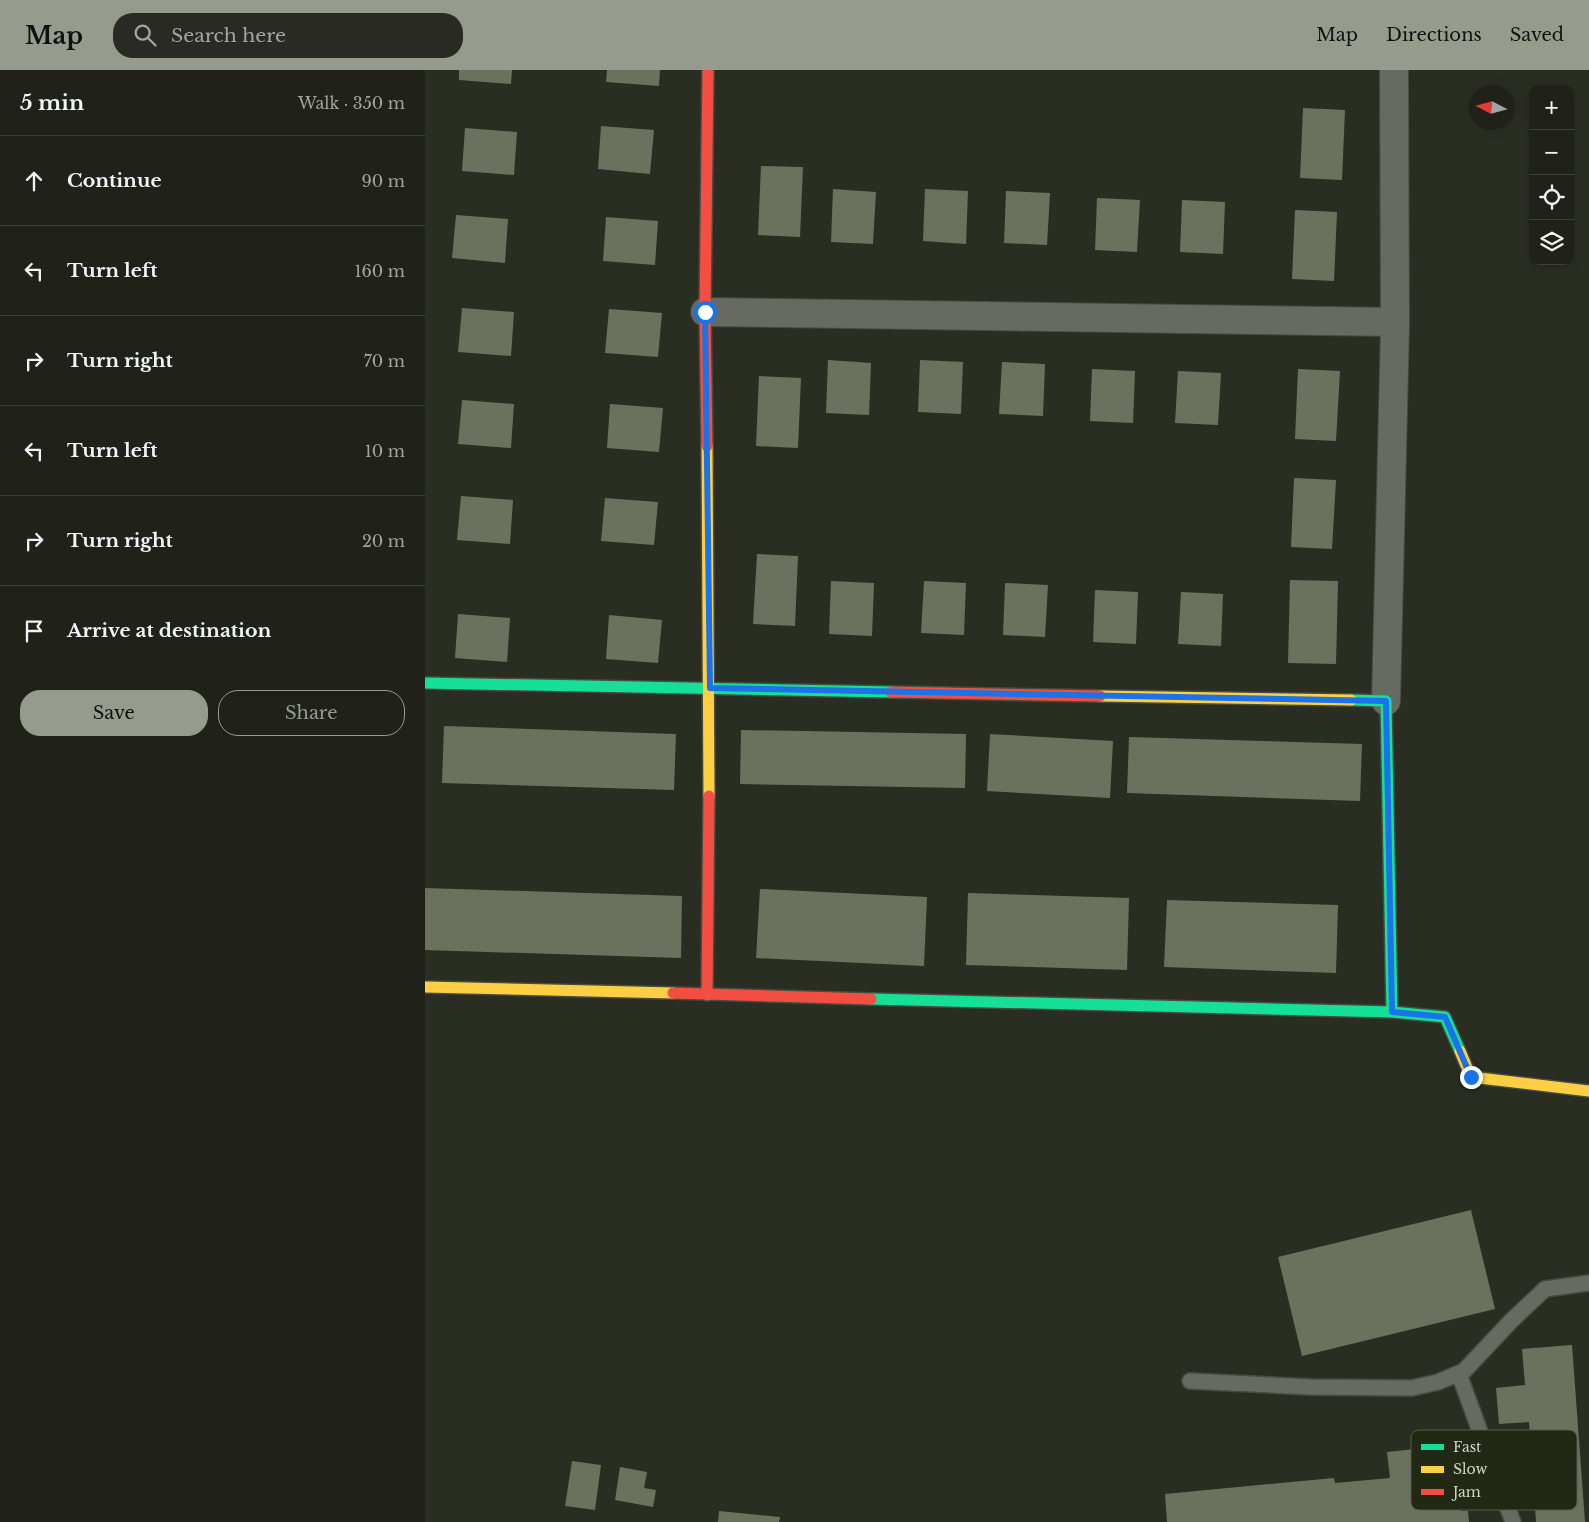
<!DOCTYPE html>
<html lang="en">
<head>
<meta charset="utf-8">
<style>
  body { margin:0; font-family:"Libre Baskerville",serif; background:#282a23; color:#f1f3f6 }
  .controls { position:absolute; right:15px; top:15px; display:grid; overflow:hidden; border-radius:10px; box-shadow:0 2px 8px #0003 }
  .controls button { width:45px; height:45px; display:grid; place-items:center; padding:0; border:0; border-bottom:1px solid #3d3f39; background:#20221a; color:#f1f3f6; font:25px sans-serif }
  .compass { position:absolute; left:1044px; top:15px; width:45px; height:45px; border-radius:50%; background:#20221a; box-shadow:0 2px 8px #0003; rotate:276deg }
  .stop { position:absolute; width:15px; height:15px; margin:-11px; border:4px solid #1a73e8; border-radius:50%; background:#fff }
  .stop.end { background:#1a73e8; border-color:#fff; box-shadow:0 1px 5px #0008 }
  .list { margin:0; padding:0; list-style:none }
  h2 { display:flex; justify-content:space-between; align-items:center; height:65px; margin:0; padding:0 20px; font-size:21px }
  h2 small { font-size:16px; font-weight:400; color:#a2a4a2 }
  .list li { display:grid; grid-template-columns:32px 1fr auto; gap:15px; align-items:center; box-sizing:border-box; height:90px; padding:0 20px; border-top:1px solid #3d3f39 }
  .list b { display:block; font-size:19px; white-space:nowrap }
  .list em { font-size:16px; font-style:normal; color:#a2a4a2 }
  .actions { display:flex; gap:10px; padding:15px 20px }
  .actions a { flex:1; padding:11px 0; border:1px solid #959b8d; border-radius:20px; text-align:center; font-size:18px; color:#959b8d }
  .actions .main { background:#959b8d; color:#111 }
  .icon { flex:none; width:28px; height:28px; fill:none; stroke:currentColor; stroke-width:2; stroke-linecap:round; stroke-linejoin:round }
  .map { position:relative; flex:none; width:1164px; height:1452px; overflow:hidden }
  header { display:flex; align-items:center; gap:30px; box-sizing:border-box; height:70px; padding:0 25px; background:#959b8d; color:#111 }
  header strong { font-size:24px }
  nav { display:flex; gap:28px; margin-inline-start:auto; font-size:18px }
  .search { width:350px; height:45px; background:#282a23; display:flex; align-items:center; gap:12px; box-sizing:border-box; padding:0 18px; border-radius:20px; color:#a2a4a2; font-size:19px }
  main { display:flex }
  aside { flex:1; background:#20221a }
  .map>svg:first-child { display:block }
  .building { fill:#6a725d }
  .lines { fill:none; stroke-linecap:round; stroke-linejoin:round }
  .lane-casing { stroke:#474b40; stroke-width:18 }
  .street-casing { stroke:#474b40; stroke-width:30 }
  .fast-casing { stroke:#474b40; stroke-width:14 }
  .slow-casing { stroke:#474b40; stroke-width:14 }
  .jam-casing { stroke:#474b40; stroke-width:14 }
  .lane { stroke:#666a61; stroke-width:15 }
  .street { stroke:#666a61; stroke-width:28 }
  .fast { stroke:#16e098; stroke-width:11 }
  .slow { stroke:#ffcf43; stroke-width:11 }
  .jam { stroke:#f24e42; stroke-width:11 }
  .route { stroke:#1a73e8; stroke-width:6 }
  .key { fill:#212914; stroke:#555d4a; stroke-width:1 }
  .key-label { font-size:14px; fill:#cfd5c7 }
</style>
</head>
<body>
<header>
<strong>Map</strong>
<div class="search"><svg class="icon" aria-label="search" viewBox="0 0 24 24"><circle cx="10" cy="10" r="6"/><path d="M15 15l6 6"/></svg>Search here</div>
<nav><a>Map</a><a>Directions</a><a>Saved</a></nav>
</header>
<main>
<aside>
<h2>5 min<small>Walk · 350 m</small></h2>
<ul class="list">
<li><svg class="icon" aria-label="ahead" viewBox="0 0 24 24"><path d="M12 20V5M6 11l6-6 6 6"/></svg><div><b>Continue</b></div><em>90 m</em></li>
<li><svg class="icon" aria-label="left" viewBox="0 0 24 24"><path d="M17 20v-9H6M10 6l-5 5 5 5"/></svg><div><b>Turn left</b></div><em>160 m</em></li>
<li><svg class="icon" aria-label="right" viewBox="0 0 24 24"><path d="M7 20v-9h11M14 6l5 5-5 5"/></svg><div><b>Turn right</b></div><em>70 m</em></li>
<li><svg class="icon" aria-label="left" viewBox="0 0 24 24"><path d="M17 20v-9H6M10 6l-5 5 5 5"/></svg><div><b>Turn left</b></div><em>10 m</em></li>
<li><svg class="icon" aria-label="right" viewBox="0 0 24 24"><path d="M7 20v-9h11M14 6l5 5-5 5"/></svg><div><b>Turn right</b></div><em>20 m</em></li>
<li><svg class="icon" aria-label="arrive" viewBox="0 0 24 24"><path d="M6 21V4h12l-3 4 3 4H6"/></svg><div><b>Arrive at destination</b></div></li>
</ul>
<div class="actions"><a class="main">Save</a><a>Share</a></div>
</aside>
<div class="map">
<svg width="1164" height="1452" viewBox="0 0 1164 1452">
  <rect width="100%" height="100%" fill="#2a2e22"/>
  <!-- building -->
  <path class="building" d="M34,0h53l-1,14 -52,-4z
    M182,0h53l-1,16 -53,-4z
    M878,38l42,2 -3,70 -42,-2z
    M176,56l53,4 -4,44 -52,-5z
    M40,58l52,4 -3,43 -52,-4z
    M336,96l42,1 -3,70 -42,-2z
    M408,119l43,3 -3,52 -42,-2z
    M500,119l43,2 -2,53 -43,-3z
    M581,121l44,2 -3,52 -43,-2z
    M672,128l43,2 -3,52 -42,-2z
    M757,130l43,2 -2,52 -43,-2z
    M870,140l42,2 -3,69 -42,-2z
    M31,145l52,4 -3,44 -53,-5z
    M181,147l52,4 -3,44 -52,-4z
    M37,238l52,4 -3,44 -53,-4z
    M184,239l53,4 -4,44 -53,-4z
    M403,290l43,3 -2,52 -43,-2z
    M495,290l43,2 -2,52 -43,-2z
    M577,292l43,2 -2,52 -44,-2z
    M667,299l43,2 -2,52 -43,-2z
    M873,299l42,2 -4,70 -41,-2z
    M753,301l43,2 -3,52 -43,-2z
    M334,306l42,2 -3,70 -42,-2z
    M37,330l52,4 -3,44 -53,-4z
    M185,334l53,4 -4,44 -52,-4z
    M869,408l42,2 -4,69 -41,-2z
    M36,426l52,4 -3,44 -53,-4z
    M180,428l53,4 -4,43 -53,-4z
    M332,484l41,2 -3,70 -42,-2z
    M865,510l48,1 -2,83 -48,-1z
    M406,511l43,2 -2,53 -43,-2z
    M499,511l42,2 -2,52 -43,-2z
    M580,513l43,2 -3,52 -42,-2z
    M670,520l43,2 -2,52 -43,-2z
    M756,522l42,2 -2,52 -43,-2z
    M33,544l52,4 -3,44 -52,-4z
    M184,545l53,5 -4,43 -52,-4z
    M19,656l232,8 -2,56 -232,-7z
    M316,660l225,4 -1,54 -225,-4z
    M565,664l123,7 -3,57 -123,-7z
    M704,667l233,7 -2,57 -233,-8z
    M0,818l257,8 -1,62 -256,-8z
    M335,819l167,8 -3,69 -168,-8z
    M543,823l161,5 -2,72 -161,-5z
    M742,830l171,5 -2,68 -172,-6z
    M1046,1140l24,99 -193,47 -24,-99z
    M1147,1275l13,177h-49l-7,-100 -30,2 -3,-36 29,-3 -3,-36z
    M1029,1375l7,66h7l1,11h-302l-2,-28 169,-16 1,5 55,-5 -3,-26z
    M147,1391l29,4 -6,45 -30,-4z
    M195,1397l27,5 -3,16 12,2 -3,17 -38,-7z
    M294,1441l61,6 -1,5h-61z"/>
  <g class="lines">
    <!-- lane casing -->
    <g class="lane-casing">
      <path id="lane" d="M1034,1304l54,148
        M765,1311l120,6 102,1 26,-6 26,-11 47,-50 34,-32 44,-6"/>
    </g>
    <!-- street casing -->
    <g class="street-casing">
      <path id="street" d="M280,242l690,10
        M961,631l9,-375 -1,-256"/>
    </g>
    <!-- fast casing -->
    <g class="fast-casing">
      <path id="fast" d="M0,613l466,9
        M926,630l35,1 6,311 53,5 15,34
        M446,929l521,13"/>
    </g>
    <!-- slow casing -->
    <g class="slow-casing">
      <path id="slow" d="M282,376l2,350
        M675,626l251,4
        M0,917l248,6
        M1035,981l11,26 118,14"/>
    </g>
    <!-- jam casing -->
    <g class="jam-casing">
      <path id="jam" d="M282,376l-2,-134 3,-242
        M466,622l209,4
        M248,923l198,6
        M282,925l2,-199"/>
    </g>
    <!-- lane -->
    <use href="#lane" class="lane"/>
    <!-- street -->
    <use href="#street" class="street"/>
    <!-- fast -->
    <use href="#fast" class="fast"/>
    <!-- slow -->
    <use href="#slow" class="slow"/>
    <!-- jam -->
    <use href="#jam" class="jam"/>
  </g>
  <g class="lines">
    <!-- route -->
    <path class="route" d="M280,242l5,376 676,13 6,311 53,5 26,60"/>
  </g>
  <!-- legend -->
  <rect x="986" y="1360" width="166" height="80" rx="8" class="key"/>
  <rect x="996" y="1374" width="23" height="6" fill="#16e098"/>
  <rect x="996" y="1396" width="23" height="7" fill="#ffcf43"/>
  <rect x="996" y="1419" width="23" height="6" fill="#f24e42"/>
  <g class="key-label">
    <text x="1028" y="1382">Fast</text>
    <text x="1028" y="1404">Slow</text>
    <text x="1028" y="1427">Jam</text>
  </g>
</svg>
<div class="controls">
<button>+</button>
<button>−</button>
<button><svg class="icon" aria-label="locate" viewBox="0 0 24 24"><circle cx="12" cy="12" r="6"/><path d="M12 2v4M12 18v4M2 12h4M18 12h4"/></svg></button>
<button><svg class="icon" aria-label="layers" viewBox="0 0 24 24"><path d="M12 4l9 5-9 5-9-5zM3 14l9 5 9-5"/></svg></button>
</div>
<svg class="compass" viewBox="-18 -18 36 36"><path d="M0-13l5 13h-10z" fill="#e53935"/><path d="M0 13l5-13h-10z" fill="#a2a4a2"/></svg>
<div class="stop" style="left:280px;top:242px"></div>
<div class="stop end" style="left:1046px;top:1007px"></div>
</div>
</main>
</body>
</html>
